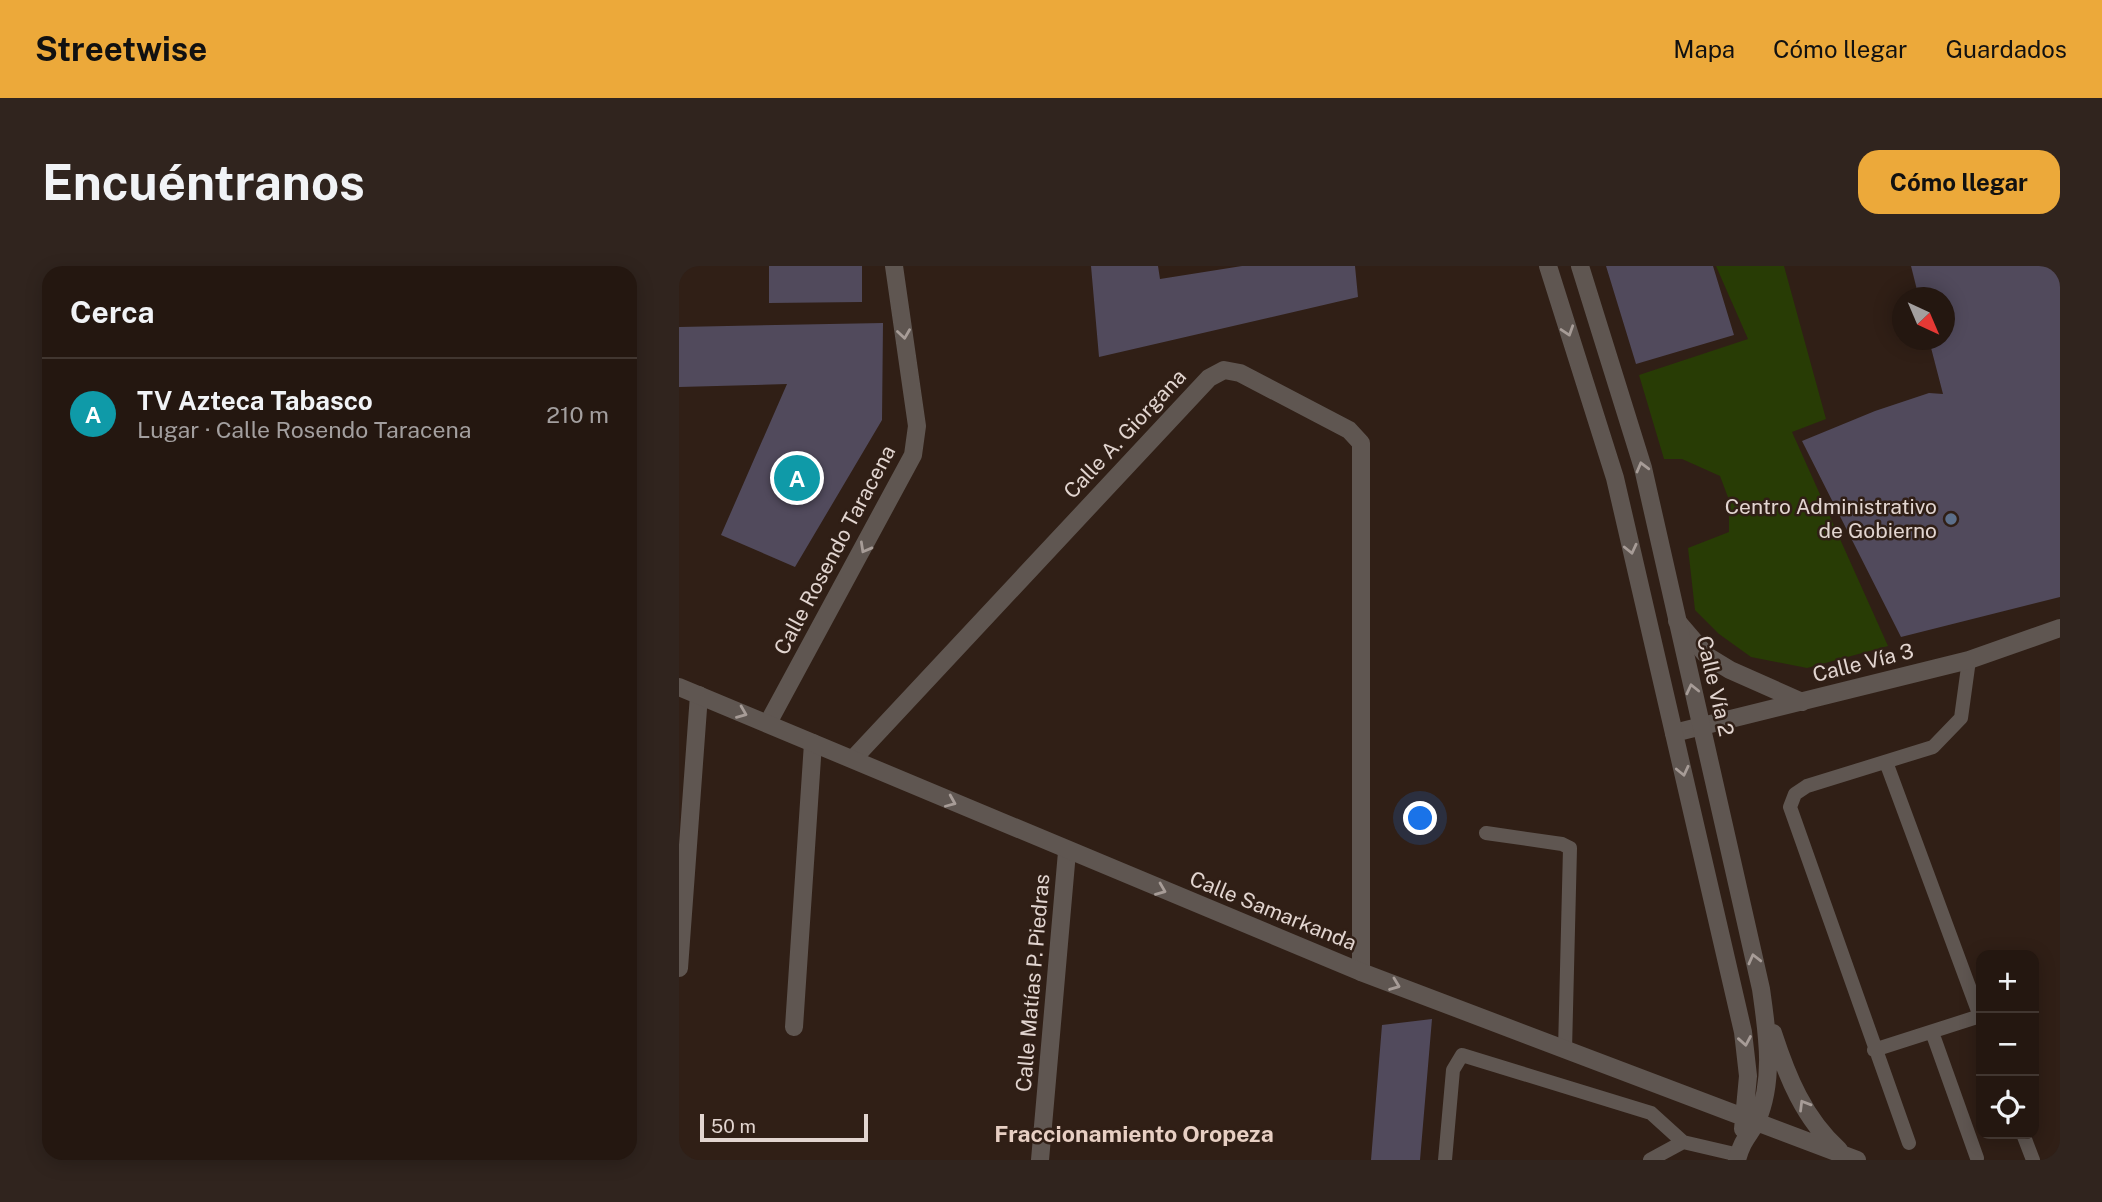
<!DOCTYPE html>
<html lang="es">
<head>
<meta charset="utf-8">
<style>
  body { margin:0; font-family:"Public Sans",sans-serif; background:#30241e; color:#f1f3f6 }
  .controls { position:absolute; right:21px; bottom:21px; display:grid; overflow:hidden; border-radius:14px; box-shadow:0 4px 18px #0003 }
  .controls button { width:63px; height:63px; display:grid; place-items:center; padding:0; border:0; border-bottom:2px solid #413630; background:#241710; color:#f1f3f6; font:35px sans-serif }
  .compass { position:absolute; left:1213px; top:21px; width:63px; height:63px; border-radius:50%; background:#241710; box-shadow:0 4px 18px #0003; rotate:136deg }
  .scale { position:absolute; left:21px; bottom:18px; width:168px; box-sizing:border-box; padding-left:7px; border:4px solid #e2d5d0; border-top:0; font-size:19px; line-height:24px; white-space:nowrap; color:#e2d5d0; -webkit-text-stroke:5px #301f16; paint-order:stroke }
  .you { position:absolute; left:742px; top:553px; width:24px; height:24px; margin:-18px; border:5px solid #fff; border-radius:50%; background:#1a73e8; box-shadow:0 0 0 10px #1a73e833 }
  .badge { display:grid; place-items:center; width:46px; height:46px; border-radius:50%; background:#eca93a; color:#fff; font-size:23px; font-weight:700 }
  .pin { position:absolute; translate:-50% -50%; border:4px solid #fff; box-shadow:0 2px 7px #0006 }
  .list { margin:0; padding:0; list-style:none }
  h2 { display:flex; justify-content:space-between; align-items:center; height:91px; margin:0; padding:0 28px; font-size:30px }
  h2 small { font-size:23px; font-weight:400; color:#a39f9f }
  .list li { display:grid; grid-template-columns:46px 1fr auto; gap:21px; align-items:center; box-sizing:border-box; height:112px; padding:0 28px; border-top:2px solid #413630 }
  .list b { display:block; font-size:26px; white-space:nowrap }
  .list p { margin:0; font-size:23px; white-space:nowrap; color:#a39f9f }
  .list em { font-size:23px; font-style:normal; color:#a39f9f }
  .icon { flex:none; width:38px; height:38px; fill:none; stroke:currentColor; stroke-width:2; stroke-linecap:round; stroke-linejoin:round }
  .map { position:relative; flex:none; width:1381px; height:894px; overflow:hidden; border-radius:21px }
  header { display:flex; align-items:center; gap:42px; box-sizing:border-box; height:98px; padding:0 35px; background:#eca93a; color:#111 }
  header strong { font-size:33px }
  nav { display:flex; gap:38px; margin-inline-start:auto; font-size:24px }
  .intro { display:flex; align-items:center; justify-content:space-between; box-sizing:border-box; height:168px; padding:0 42px }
  h1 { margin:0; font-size:49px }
  .button { padding:18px 32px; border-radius:21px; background:#eca93a; color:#111; font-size:24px; font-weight:700 }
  main { display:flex; gap:42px; padding:0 42px }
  aside { flex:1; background:#241710; border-radius:21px; box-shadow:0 4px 18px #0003 }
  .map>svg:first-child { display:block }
  .green { fill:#283c05 }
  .building { fill:#514a5c }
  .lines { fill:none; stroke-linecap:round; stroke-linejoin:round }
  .service { stroke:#5f5651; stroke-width:14 }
  .minor { stroke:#5f5651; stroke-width:18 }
  .tertiary { stroke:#5f5651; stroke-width:18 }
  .oneway { stroke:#a79c97 }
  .service-dot { fill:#5c6f8a; stroke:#301f16; stroke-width:2.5 }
  .labels { text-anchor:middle; stroke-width:5; stroke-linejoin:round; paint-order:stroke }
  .street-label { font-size:21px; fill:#e2d5d0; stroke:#301f16 }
  .poi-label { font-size:21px; fill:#e2d5d0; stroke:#301f16; text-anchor:end }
  .neighbourhood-label { font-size:23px; font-weight:bold; fill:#e7cfc3; stroke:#301f16 }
</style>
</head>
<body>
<header>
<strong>Streetwise</strong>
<nav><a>Mapa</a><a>Cómo llegar</a><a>Guardados</a></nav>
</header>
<div class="intro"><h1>Encuéntranos</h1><a class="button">Cómo llegar</a></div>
<main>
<aside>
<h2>Cerca<small></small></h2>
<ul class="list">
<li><span class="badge" style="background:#0f9aa8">A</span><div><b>TV Azteca Tabasco</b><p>Lugar · Calle Rosendo Taracena</p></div><em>210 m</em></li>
</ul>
</aside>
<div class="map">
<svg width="1381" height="894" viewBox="0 0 1381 894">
  <rect width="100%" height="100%" fill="#301f16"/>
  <!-- green -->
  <path class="green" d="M1037,0h68l42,153 -34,13 96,214 -81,22 -56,-11 -32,-23 -24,-24 -7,-62 41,-16v-32l-9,-24 -38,-17h-18l-25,-84 109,-36z"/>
  <!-- building -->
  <path class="building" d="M90,0h93v36l-93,1z
    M412,0h67l2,13 82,-13h113l3,31 -259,60z
    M927,0h107l21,69 -98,29z
    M1232,0h149v331l-159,40 -99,-196 73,-30 54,-18 14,1 -14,-54h16v-42h-26z
    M204,57l-1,97 -87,147 -74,-32 66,-151 -108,3v-60z
    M753,753l-12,141h-49l11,-135z"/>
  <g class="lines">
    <!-- service -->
    <path class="service" d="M1207,496l95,257
      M807,567l76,11 8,4 -5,202
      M1253,766l45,126
      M1195,784l106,-34
      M1344,868l10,26
      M1230,877l-119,-336 5,-13 12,-8 126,-39 28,-29 8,-58
      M766,894l8,-90 9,-15 189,58 32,29 56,13
      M971,894l33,-18"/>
    <!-- minor -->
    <path class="minor" d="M998,355l30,35 23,14 72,32
      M89,457l145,-268 4,-29 -23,-160
      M995,467l295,-73 91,-32
      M174,493l356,-381 15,-8 16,3 109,57 12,13v529
      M0,702l20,-273
      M115,761l19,-284
      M361,894l27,-308"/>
    <!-- tertiary -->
    <path class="tertiary" d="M869,0l67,212 128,554 5,44 -5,53
      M901,0l63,202 118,521c6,43 14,90 -4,132 -8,15 -15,19 -20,39
      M0,421l682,285 496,188
      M1094,767c14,43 31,86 66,117"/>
  </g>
  <!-- one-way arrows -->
  <defs><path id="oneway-chevron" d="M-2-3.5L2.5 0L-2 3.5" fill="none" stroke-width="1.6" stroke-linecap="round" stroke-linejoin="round" transform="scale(1.75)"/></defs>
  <g class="oneway">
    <use href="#oneway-chevron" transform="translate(889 65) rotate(72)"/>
    <use href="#oneway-chevron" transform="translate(225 68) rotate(82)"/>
    <use href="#oneway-chevron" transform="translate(963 201) rotate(-105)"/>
    <use href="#oneway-chevron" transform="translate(186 282) rotate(119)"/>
    <use href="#oneway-chevron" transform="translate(952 283) rotate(77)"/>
    <use href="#oneway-chevron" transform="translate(1013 423) rotate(-103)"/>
    <use href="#oneway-chevron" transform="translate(63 447) rotate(22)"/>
    <use href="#oneway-chevron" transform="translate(1004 505) rotate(77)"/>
    <use href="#oneway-chevron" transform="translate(272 536) rotate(23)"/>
    <use href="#oneway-chevron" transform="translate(482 624) rotate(22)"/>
    <use href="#oneway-chevron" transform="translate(1075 693) rotate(-104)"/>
    <use href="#oneway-chevron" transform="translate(716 719) rotate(21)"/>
    <use href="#oneway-chevron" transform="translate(1066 775) rotate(80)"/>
    <use href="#oneway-chevron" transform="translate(1125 839) rotate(-121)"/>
  </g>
  <!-- markers -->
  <circle class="service-dot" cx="1272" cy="253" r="7"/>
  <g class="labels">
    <!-- street labels -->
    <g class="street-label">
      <text transform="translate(446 168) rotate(-47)" y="7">Calle A. Giorgana</text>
      <text transform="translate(156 284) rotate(-62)" y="7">Calle Rosendo Taracena</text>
      <text transform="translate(1184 397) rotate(-14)" y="7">Calle Vía 3</text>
      <text transform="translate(1036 420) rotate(77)" y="7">Calle Vía 2</text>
      <text transform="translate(594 645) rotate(22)" y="7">Calle Samarkanda</text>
      <text transform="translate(354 717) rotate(-85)" y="7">Calle Matías P. Piedras</text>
    </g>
    <!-- poi labels -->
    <g class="poi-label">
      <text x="1258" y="248">Centro Administrativo<tspan x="1258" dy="24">de Gobierno</tspan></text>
    </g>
    <!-- neighbourhood labels -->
    <g class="neighbourhood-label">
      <text x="455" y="876">Fraccionamiento Oropeza</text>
    </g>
  </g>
</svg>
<div class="controls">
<button>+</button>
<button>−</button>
<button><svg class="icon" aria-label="locate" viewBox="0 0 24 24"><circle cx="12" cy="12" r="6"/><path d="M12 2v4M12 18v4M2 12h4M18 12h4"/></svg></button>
</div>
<svg class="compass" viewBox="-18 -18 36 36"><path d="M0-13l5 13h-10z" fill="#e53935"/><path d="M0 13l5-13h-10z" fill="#a39f9f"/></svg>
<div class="scale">50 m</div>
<div class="you"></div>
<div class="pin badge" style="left:118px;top:212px;background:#0f9aa8">A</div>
</div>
</main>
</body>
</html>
